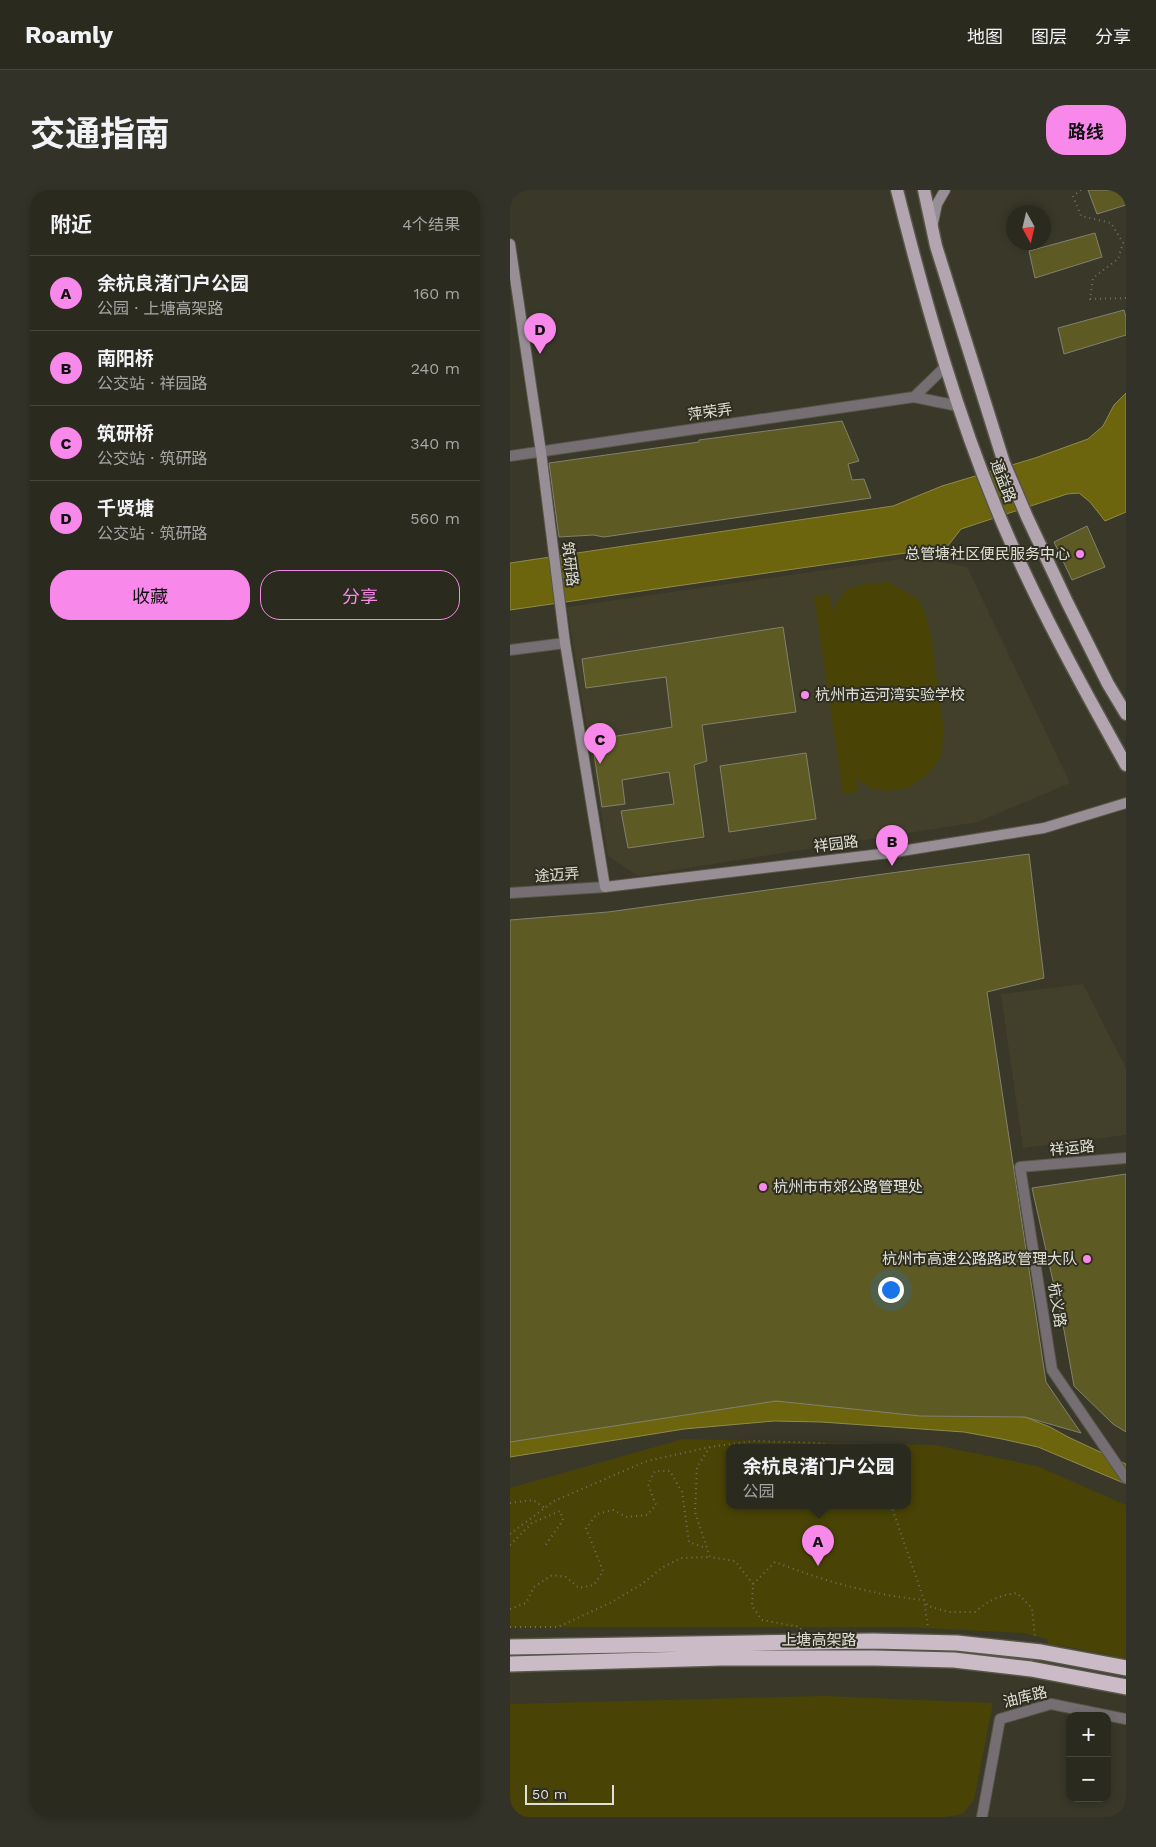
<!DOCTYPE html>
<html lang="zh">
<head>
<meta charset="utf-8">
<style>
  body { margin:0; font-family:"Work Sans","Noto Sans SC",sans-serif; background:#333228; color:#f1f3f6 }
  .controls { position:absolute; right:15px; bottom:15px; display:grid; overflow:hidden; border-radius:10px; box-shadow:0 2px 8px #0003 }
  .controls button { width:45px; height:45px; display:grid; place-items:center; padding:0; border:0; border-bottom:1px solid #47463d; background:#2b2a1f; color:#f1f3f6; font:25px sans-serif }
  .compass { position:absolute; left:496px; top:15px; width:45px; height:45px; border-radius:50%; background:#2b2a1f; box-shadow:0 2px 8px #0003; rotate:172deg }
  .scale { position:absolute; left:15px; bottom:12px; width:89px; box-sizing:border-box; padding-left:5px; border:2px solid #e0e0d7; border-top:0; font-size:14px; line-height:18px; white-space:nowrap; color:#e0e0d7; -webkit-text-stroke:4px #2f2e20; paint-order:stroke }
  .you { position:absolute; left:380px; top:1099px; width:18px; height:18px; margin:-12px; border:4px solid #fff; border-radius:50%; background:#1a73e8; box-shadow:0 0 0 8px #1a73e833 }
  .badge { display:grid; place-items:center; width:32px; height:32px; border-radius:50%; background:#f888ea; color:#111; font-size:16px; font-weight:700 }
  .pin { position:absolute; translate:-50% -41px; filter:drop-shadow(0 1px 2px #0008) }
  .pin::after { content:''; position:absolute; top:26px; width:18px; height:15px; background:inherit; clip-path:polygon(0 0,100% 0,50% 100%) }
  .popup { position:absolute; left:216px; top:1254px; width:185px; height:65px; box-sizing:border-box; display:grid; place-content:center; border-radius:10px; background:#2b2a1f; filter:drop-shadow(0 1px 4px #0005); font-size:16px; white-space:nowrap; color:#a6a7a4 }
  .popup b { font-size:19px; color:#f1f3f6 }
  .popup::after { content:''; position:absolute; left:50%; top:100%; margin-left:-10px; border:10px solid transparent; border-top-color:#2b2a1f }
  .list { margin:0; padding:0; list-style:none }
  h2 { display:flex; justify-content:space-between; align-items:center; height:65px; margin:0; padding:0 20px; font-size:21px }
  h2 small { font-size:16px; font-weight:400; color:#a6a7a4 }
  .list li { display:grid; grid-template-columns:32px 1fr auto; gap:15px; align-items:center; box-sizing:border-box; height:75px; padding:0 20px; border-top:1px solid #47463d }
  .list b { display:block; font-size:19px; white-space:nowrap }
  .list p { margin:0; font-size:16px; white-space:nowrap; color:#a6a7a4 }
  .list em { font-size:16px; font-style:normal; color:#a6a7a4 }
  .actions { display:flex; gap:10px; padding:15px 20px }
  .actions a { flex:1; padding:11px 0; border:1px solid #f888ea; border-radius:20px; text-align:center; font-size:18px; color:#f888ea }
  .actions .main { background:#f888ea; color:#111 }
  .map { position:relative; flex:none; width:616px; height:1627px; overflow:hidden; border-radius:20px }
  header { display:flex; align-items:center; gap:30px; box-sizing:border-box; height:70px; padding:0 25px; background:#2b2a1f; border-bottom:1px solid #47463d }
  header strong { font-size:24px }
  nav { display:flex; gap:28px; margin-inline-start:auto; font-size:18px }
  .intro { display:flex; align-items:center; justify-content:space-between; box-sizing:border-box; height:120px; padding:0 30px }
  h1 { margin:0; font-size:35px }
  .button { padding:12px 22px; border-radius:20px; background:#f888ea; color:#111; font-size:18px; font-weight:700 }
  main { display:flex; gap:30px; padding:0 30px }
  aside { flex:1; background:#2b2a1f; border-radius:20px; box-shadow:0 2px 8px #0003 }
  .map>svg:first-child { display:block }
  .built { fill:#42402b }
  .green { fill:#494405; fill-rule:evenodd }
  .water { fill:#6c650e; stroke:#8f8a4a }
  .building { fill:#5e5a23; stroke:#828170 }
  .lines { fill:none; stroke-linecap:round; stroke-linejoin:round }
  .street-casing { stroke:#575648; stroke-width:12 }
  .secondary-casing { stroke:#575648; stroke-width:12 }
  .primary-casing { stroke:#575648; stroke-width:15 }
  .highway-casing { stroke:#575648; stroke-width:18 }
  .path { stroke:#717164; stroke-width:2; stroke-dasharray:1 4; stroke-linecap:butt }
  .street { stroke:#756f74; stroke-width:10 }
  .secondary { stroke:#988e96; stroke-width:10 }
  .primary { stroke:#b2a5b0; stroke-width:12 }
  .highway { stroke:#cabbc7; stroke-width:15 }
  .poi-dot { fill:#f888ea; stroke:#2f2e20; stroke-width:2 }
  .labels { text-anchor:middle; stroke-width:4; stroke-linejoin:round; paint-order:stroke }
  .street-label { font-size:15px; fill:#e0e0d7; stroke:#2f2e20 }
  .poi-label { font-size:15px; fill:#e0e0d7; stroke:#2f2e20; text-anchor:end }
</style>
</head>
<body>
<header>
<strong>Roamly</strong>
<nav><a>地图</a><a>图层</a><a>分享</a></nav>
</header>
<div class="intro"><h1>交通指南</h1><a class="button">路线</a></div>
<main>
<aside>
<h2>附近<small>4个结果</small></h2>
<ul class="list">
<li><span class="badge">A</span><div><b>余杭良渚门户公园</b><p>公园 · 上塘高架路</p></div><em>160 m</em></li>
<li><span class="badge">B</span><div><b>南阳桥</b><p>公交站 · 祥园路</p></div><em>240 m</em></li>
<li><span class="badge">C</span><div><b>筑研桥</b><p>公交站 · 筑研路</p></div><em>340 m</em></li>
<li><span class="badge">D</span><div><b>千贤塘</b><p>公交站 · 筑研路</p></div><em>560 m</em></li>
</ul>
<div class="actions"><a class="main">收藏</a><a>分享</a></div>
</aside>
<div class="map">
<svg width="616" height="1627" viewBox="0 0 616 1627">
  <rect width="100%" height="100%" fill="#393829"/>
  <!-- built -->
  <path class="built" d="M405,367l52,10 103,216 -92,39 -340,54 -30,-20 -41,-249z
    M573,794l43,84v67l-103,13 -22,-154z"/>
  <!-- green -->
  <path class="green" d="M378,392l31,18 7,16 5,20 13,96 -3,24 -13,18 -21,14 -18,3 -19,-3 -14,-10 2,14 -15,2 -29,-198 15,-2 3,16 15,-21 18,-5z
    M173,1249l252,6 102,21 89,39v154l-57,-12 -21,-2 -1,-6 -23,-6 -120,-6h-394v-139zM397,1257v58h-178v-58z
    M314,1506l169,7 -19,97 -11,14 -18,3h-435v-113z"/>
  <!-- water -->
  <path class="water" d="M616,203v119l-21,9 -15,-19 -11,-9 -12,1 -106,35 -14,18 -437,63v-47l383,-57 49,-20 93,-28 53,-19 15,-13 11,-21z
    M266,1211l83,2 66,7 100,7 25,10 18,10 58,27v20l-88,-37 -36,-8 -38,-7 -143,-10 -47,-1 -90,8 -174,28v-20l221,-35z"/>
  <!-- building -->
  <path class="building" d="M578,0h38v15l-29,9z
    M585,43l7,24 -67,21 -6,-27z
    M614,120l2,7v18l-62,19 -6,-26z
    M332,231l17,40 -11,3 4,16 12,-1 7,19 -267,39 -11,-2 -34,2 -10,-74 150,-21v-2z
    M577,336l18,41 -33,13 -18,-38z
    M273,437l13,85 -94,13 5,36 -13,4 10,72 -76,11 -7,-37 53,-7 -5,-32 -47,8 3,24 -23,3 -10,-67 80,-13 -6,-50 -80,11 -4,-29z
    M296,563l10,66 -87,13 -9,-66z
    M519,664l15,124 -57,14 59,390 35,51 -56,-16 -105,-1 -144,-15 -266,41v-522l98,-8z
    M616,984v258l-13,-8 -39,-38 -10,-56 -32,-142z"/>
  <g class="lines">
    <!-- street casing -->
    <g class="street-casing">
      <path id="street" d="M404,207l31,-30
        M0,266l404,-59 44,9
        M0,460l55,-7
        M0,703l95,-6
        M616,968l-106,9 32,203 74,108
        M472,1627l18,-98 51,-15 75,15"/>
    </g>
    <!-- secondary casing -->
    <g class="secondary-casing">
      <path id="secondary" d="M423,33l4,-19 8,-14
        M0,54l31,208 24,191 40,244 284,-34 155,-25 82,-25"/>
    </g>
    <!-- primary casing -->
    <g class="primary-casing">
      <path id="primary" d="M387,0c29,115 61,230 108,339 35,81 78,159 121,236
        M414,0l12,56 68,217 23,54 40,85 41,82 18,30"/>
    </g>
    <!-- highway casing -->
    <g class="highway-casing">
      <path id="highway" d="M0,1457l363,-6 84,2 84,9 85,16
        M0,1474l212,-6h152l80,2 77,9 95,18"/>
    </g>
    <!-- path -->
    <path class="path" d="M571,0l-8,6 8,20 30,7 12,20 -5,16 -25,19 -3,21 36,-1
      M0,1313l23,-3 12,8
      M381,1315l33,95 4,28
      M0,1344l44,-33 93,-40 63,-14
      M0,1355l22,-22 28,-12 3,9 -18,26
      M243,1394l22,-22c49,19 97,33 149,38l4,6 21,6h26c12,-11 25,-17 42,-19l15,15 3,30
      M0,1419l16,-6 8,-16 18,-12 14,2 13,11 15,-3 9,-14 -17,-43 11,-14 16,-4 14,7 20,-2 9,-10 -8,-21 7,-13h15l12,21 7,50 17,6
      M0,1437h48l52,-24 32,-19 21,-17 18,-9 29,-1
      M291,1439l-1,-2 -38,-7 -10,-14 1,-22 -18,-23 -25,-4 -15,-45 2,-45 13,-20 43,-6 69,2 9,4"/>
    <!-- street -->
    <use href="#street" class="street"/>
    <!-- secondary -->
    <use href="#secondary" class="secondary"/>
    <!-- primary -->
    <use href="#primary" class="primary"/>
    <!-- highway -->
    <use href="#highway" class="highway"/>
  </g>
  <!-- markers -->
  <g class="poi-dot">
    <circle cx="570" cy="364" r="5"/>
    <circle cx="295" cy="505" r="5"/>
    <circle cx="253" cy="997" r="5"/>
    <circle cx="577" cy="1069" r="5"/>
  </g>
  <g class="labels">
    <!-- street labels -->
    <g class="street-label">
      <text transform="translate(200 222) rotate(-8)" y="5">萍荣弄</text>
      <text transform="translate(493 291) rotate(69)" y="5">通益路</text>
      <text transform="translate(60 374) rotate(83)" y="5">筑研路</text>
      <text transform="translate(326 654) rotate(-7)" y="5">祥园路</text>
      <text transform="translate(47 685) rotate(-4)" y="5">途迈弄</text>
      <text transform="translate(562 958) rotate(-5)" y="5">祥运路</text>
      <text transform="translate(547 1115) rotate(81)" y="5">杭义路</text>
      <text x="309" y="1455">上塘高架路</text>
      <text transform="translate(515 1507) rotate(-14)" y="5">油库路</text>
    </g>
    <!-- poi labels -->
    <g class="poi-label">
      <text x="560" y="369">总管塘社区便民服务中心</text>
      <text x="305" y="510" text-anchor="start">杭州市运河湾实验学校</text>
      <text x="263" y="1002" text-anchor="start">杭州市市郊公路管理处</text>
      <text x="567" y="1074">杭州市高速公路路政管理大队</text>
    </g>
  </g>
</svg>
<div class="controls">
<button>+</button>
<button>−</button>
</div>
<svg class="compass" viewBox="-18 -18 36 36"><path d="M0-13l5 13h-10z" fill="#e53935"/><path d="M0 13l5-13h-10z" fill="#a6a7a4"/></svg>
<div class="scale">50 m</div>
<div class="you"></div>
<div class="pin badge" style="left:308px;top:1376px">A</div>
<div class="popup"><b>余杭良渚门户公园</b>公园</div>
<div class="pin badge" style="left:382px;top:676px">B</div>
<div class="pin badge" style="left:90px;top:574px">C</div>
<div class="pin badge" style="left:30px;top:164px">D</div>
</div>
</main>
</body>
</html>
